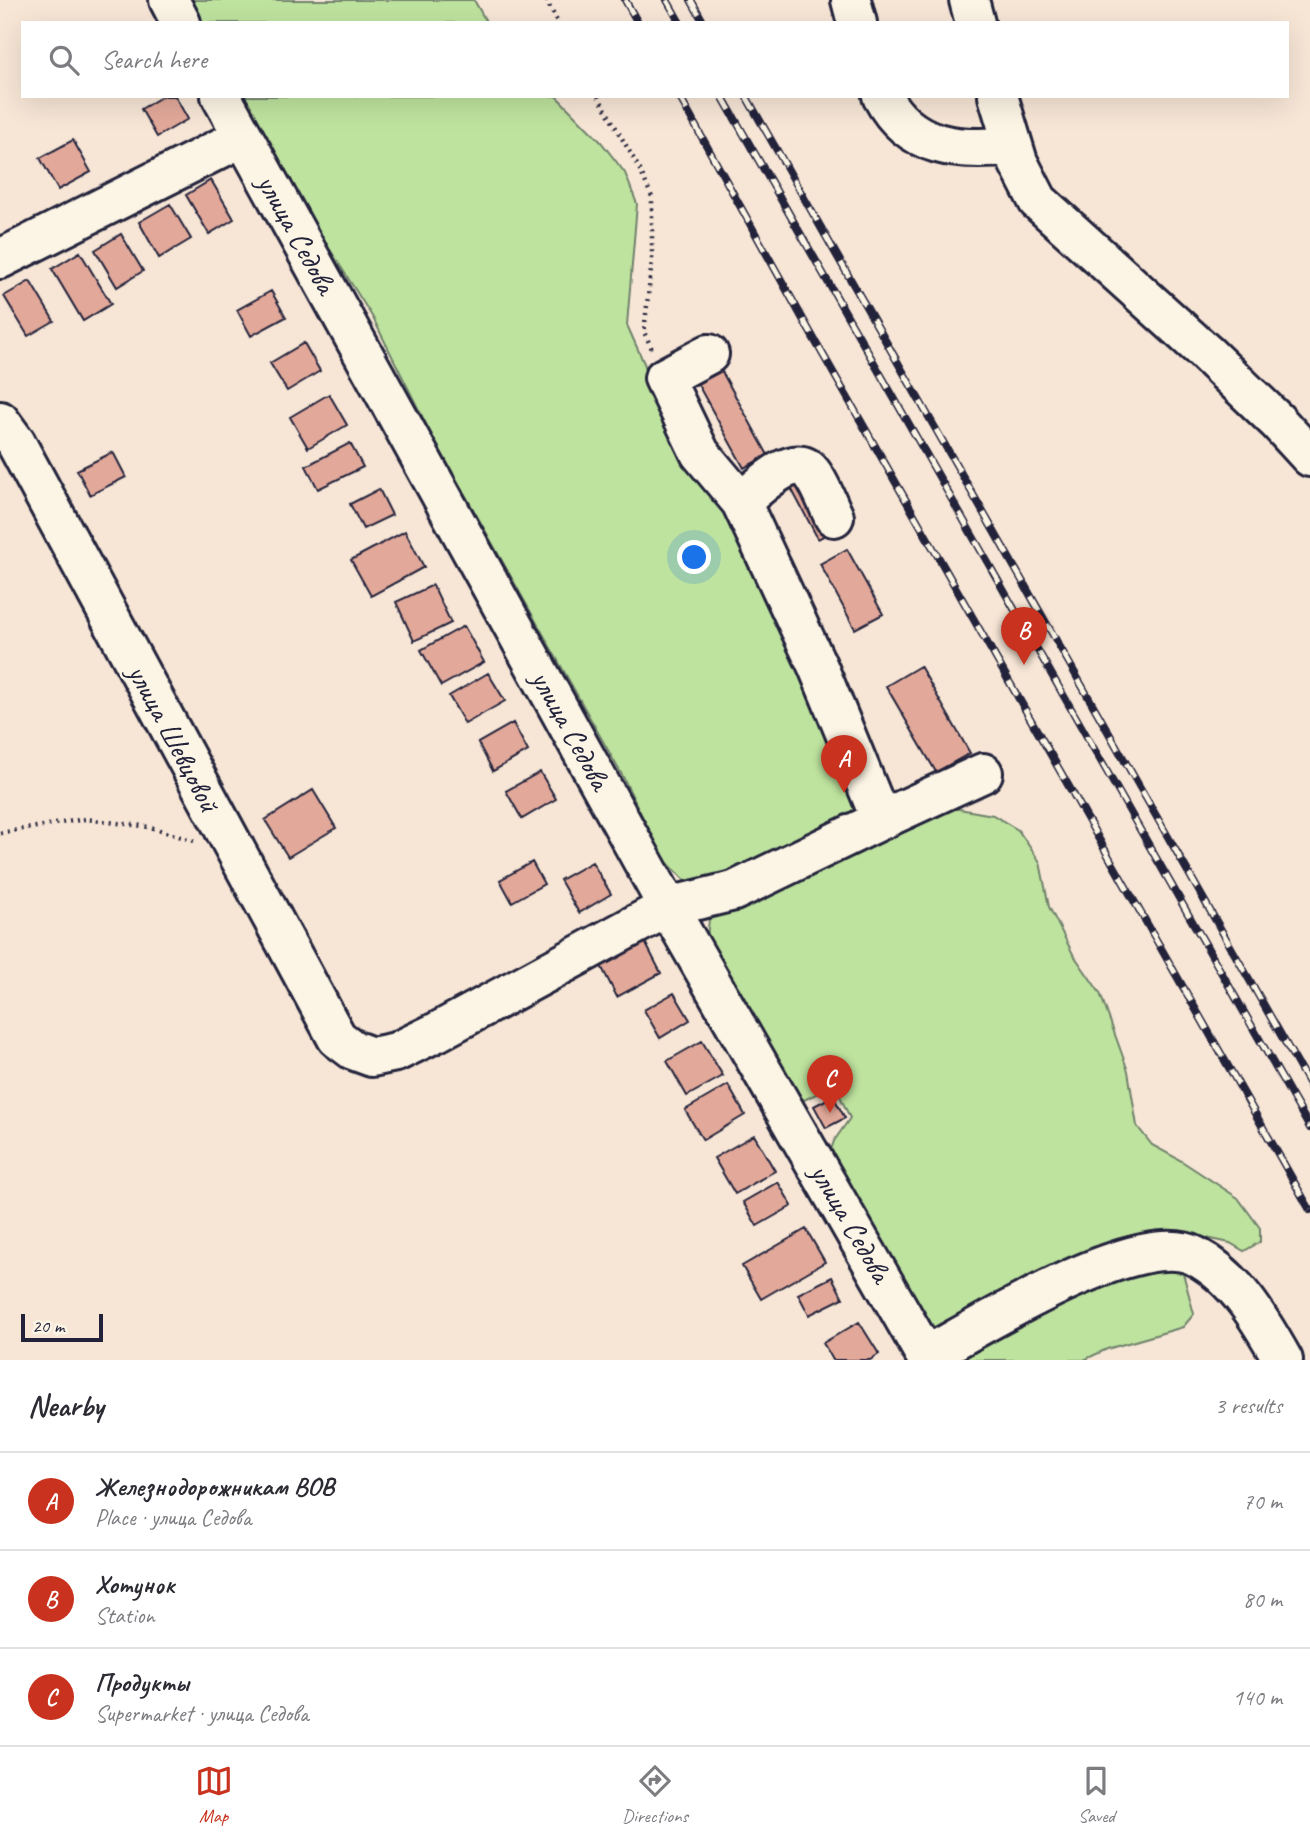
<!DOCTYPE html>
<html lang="en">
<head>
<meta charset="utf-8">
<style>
  body { margin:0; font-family:Caveat,sans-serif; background:#f7f7f7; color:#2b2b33 }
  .scale { position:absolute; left:21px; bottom:18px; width:82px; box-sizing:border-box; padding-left:7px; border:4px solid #22223b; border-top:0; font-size:19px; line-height:24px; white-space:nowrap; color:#22223b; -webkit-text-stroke:5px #fcf5e5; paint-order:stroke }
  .you { position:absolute; left:695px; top:558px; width:24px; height:24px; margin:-18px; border:5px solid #fff; border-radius:50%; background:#1a73e8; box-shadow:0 0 0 10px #1a73e833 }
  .badge { display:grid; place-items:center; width:46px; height:46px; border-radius:50%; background:#c8321e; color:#fff; font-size:23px; font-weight:700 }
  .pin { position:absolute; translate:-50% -58px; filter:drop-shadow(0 2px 4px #0008) }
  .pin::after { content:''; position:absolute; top:37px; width:24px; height:21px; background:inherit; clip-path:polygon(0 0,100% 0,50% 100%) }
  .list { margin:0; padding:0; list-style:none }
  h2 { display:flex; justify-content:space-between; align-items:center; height:91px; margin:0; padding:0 28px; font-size:30px }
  h2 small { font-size:23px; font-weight:400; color:#7c7c81 }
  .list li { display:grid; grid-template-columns:46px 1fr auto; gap:21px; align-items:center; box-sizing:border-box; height:98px; padding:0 28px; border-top:2px solid #e1e1e2 }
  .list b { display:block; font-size:26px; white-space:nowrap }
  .list p { margin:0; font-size:23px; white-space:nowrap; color:#7c7c81 }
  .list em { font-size:23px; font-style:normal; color:#7c7c81 }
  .icon { flex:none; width:38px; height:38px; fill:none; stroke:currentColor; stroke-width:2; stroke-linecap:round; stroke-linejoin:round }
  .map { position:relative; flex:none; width:1310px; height:1360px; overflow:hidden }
  .search { position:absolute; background:#fff; box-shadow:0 7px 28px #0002; left:21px; right:21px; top:21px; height:77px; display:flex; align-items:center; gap:18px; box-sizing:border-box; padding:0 24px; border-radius:0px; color:#7c7c81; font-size:26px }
  .sheet { height:385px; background:#fff }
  nav { display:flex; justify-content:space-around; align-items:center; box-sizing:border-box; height:98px; border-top:2px solid #e1e1e2; background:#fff; font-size:19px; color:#7c7c81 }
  nav a { display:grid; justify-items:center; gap:4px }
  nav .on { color:#c8321e }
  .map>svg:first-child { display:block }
  .green { fill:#bee39e; stroke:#70826c; stroke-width:2 }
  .building { fill:#e2a99a; stroke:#22223b; stroke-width:2 }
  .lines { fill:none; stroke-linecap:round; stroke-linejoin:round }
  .minor-casing { stroke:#22223b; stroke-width:44 }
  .path { stroke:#22223b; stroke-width:4.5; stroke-dasharray:2 5; stroke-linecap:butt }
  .minor { stroke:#fcf5e5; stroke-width:38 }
  .rail-casing { stroke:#22223b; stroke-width:8 }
  .rail { stroke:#fcf5e5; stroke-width:5; stroke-dasharray:16; stroke-linecap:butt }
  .labels { text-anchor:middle; stroke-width:5; stroke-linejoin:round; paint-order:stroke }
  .street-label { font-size:30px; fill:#22223b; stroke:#fcf5e5 }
</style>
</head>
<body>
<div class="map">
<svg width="1310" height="1360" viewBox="0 0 1310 1360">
  <rect width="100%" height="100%" fill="#f7e6d6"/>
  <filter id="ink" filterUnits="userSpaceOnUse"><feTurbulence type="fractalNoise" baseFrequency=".0143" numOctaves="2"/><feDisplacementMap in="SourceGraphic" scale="14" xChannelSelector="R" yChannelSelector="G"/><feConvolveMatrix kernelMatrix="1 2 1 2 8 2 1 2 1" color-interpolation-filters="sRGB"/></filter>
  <g filter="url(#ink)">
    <!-- green -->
    <path class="green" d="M189,0h285l13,23h-286z
      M240,96h316l45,46 24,31 12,31 -10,121 28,63 81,127 123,283 -4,18 -133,66 -34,2 -26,-27 -39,-80 -193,-345 -57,-114 -102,-162z
      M936,805l57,10 25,15 22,32 9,45 24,47 27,39 28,78 9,55 15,19 28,15 58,38 22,30v14l-16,9 -14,-8 -33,-7 -40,-3 -46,15 -162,80 -22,-1 -96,-177 3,-9 16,-23 -11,-24 -13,-5 -22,11 -14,-10 -83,-151 2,-20 14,-14z
      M1137,1262l46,11 11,41 -11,13 -76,22 -23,11h-123l1,-4z"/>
    <!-- building -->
    <path class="building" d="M163,96h12l13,23 -31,18 -16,-28z
      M73,140l18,32 -33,18 -18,-32z
      M211,180l23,39 -25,15 -23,-39z
      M170,204l21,35 -32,19 -20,-36z
      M121,234l22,37 -26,16 -22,-37z
      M80,252l31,52 -28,17 -31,-52z
      M30,281l24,40 -26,15 -24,-40z
      M271,291l15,26 -35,19 -14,-26z
      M304,343l16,28 -33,20 -17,-28z
      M721,370l47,85 -24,13 -47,-85z
      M329,394l18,31 -39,23 -18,-31z
      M350,443l13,24 -45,22 -12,-23z
      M113,452l13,25 -36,18 -13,-25z
      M802,482l27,51 -11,6 -27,-51z
      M379,489l13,26 -29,14 -13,-25z
      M405,531l19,36 -53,29 -20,-36z
      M847,549l36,65 -28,15 -35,-65z
      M433,585l18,38 -37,18 -18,-39z
      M464,626l20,36 -43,24 -20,-36z
      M920,666l50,87 -34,19 -50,-86z
      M488,673l17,28 -40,23 -16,-28z
      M513,723l15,28 -35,20 -15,-28z
      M540,772l16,27 -34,20 -16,-28z
      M313,790l23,38 -48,29 -23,-37z
      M532,862l12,22 -32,18 -12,-22z
      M592,862l19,32 -32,19 -19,-33z
      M645,942l16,31 -44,24 -16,-31z
      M674,993l16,27 -30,18 -16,-28z
      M702,1041l21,35 -36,20 -20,-35z
      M728,1085l17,30 -42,25 -18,-30z
      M833,1096l12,22 -19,10 -12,-22z
      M754,1135l21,36 -40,23 -21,-36z
      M778,1182l14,24 -35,20 -14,-24z
      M806,1229l19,33 -64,37 -19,-33z
      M832,1277l11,21 -34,17 -11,-21z
      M859,1322l20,32 -9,6h-37l-10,-17z"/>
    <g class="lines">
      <!-- minor casing -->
      <g class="minor-casing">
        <path id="minor" d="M169,0l12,23
          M851,0l6,23
          M969,0l6,23
          M221,96l447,811 260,453
          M882,96c28,53 77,56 131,50
          M998,96l20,66 20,39 167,151 72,69 33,36
          M0,259l243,-122
          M0,421l16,22 321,595 16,12 19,7 24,-5 41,-20 231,-125 66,-16 147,-71 -63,-153 -77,-165 -41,-49 -36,-75 45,-24
          M741,502c15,-12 53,-52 70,-30 10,12 16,31 23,45
          M881,820l102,-47
          M926,1356c53,-29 213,-129 269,-100 41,21 66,65 88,104"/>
      </g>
      <!-- path -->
      <path class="path" d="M546,0l12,23
        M598,96l42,74 12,27v64l-8,71 8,17
        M0,833l85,-14 65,8 44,14"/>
      <!-- minor -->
      <use href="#minor" class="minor"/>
      <!-- rail casing -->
      <g class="rail-casing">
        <path id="rail" d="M625,0l13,23
          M667,0l13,23
          M691,0l13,23
          M679,96l130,234 501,880
          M722,96l588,1032
          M746,96l564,990"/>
      </g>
      <!-- rail -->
      <use href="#rail" class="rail"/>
    </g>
  </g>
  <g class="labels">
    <!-- street labels -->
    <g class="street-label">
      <text transform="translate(297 234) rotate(61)" y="10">улица Седова</text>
      <text transform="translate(571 730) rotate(61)" y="10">улица Седова</text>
      <text transform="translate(174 738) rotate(62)" y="10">улица Шевцовой</text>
      <text transform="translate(851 1223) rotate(60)" y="10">улица Седова</text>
    </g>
  </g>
</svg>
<div class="scale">20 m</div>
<div class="you"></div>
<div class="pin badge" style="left:844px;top:793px">A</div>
<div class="pin badge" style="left:1024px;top:665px">B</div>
<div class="pin badge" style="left:830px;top:1113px">C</div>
<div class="search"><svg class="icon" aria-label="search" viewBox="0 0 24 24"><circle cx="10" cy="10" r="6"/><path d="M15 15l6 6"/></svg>Search here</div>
</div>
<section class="sheet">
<h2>Nearby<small>3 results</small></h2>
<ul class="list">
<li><span class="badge">A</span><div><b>Железнодорожникам ВОВ</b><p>Place · улица Седова</p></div><em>70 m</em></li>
<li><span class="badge">B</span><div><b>Хотунок</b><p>Station</p></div><em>80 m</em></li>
<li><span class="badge">C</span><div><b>Продукты</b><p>Supermarket · улица Седова</p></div><em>140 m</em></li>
</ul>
</section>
<nav>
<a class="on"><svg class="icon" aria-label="map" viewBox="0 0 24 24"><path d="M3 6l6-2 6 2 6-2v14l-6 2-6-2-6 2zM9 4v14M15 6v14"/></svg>Map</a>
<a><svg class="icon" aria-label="directions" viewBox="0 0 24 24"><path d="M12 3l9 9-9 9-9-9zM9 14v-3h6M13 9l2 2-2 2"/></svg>Directions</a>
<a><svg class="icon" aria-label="saved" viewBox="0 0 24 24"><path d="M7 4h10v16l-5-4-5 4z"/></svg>Saved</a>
</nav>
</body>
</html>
